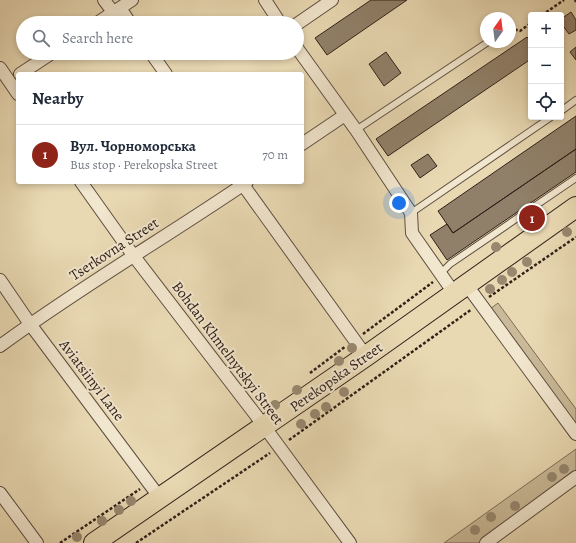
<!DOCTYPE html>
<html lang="en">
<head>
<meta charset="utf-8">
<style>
  body { margin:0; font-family:Alegreya,serif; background:#f6f6f7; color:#1f2937 }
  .controls { position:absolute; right:12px; top:12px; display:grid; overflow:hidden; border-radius:4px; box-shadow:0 2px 6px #0003 }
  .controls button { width:36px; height:36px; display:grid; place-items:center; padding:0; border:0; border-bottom:1px solid #e0e1e3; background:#fff; color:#1f2937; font:20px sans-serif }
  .compass { position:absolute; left:480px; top:12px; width:36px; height:36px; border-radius:50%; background:#fff; box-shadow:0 2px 6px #0003; rotate:14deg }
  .you { position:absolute; left:399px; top:203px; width:14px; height:14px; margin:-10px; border:3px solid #fff; border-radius:50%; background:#1a73e8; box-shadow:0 0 0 6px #1a73e833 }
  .badge { display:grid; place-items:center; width:26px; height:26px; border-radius:50%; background:#8f2418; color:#fff; font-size:13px; font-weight:700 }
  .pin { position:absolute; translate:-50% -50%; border:2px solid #fff; box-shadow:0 1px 4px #0006 }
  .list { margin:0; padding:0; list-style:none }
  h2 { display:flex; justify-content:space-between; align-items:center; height:52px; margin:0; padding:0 16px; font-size:17px }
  h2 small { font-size:13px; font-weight:400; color:#747a83 }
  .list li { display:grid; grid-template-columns:26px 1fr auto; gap:12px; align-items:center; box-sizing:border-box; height:60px; padding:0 16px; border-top:1px solid #e0e1e3 }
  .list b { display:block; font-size:15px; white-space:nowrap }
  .list p { margin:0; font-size:13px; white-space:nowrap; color:#747a83 }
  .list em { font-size:13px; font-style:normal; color:#747a83 }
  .icon { flex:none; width:22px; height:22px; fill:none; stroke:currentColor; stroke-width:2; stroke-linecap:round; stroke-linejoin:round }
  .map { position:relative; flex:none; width:576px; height:543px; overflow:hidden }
  .search { position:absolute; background:#fff; box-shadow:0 2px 6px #0003; left:16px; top:16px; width:288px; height:44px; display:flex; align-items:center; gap:10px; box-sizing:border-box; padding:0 14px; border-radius:22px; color:#747a83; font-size:15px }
  .panel { position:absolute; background:#fff; box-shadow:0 2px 6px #0003; left:16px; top:72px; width:288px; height:112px; border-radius:4px }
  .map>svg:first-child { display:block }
  .green { fill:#caba99; stroke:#7d6d59 }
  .building { fill:#908069; stroke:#302019 }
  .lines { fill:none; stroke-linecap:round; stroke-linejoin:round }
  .lane-casing { stroke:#5e4e40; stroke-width:8 }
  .street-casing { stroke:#5e4e40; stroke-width:14 }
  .primary-casing { stroke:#302019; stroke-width:22 }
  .path { stroke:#302019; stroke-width:2.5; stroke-dasharray:3 2; stroke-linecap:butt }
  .lane { stroke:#f1e6ce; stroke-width:6 }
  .street { stroke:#f1e6ce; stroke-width:12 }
  .primary { stroke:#e9d9b3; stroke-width:20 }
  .tree { fill:#988870 }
  .labels { text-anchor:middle; stroke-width:4; stroke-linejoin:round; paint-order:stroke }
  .street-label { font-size:15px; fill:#302019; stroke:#f1e6ce }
</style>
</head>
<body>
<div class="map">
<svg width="576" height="543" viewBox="0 0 576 543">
  <rect width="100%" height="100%" fill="#e9d9b3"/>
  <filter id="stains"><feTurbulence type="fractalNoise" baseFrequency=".005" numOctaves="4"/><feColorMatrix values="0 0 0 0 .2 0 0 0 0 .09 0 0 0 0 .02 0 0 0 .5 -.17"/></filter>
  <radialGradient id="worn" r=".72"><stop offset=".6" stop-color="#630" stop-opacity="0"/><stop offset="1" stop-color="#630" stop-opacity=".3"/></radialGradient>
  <!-- green -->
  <path class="green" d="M498,303l78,106v15l-86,-115z
    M576,449v21l-92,69 -5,4h-35z"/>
  <!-- building -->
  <path class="building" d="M371,0h36l-80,55 -12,-17z
    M571,12l5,8v10l-7,4 -8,-11v-4z
    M527,37l4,5v17l-143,97 -12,-17z
    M576,47v13l-6,-8z
    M386,52l15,21 -17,13 -15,-22z
    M576,116v33l-123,84 -15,-22z
    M576,149v23l-129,88 -17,-25 17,-11 6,9z
    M428,154l9,12 -17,12 -9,-13z"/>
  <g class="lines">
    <!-- lane casing -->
    <g class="lane-casing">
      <path id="lane" d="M561,111l15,-11
        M356,130l132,-88
        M411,213l140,-96
        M441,273l9,-9 126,-86"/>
    </g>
    <!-- street casing -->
    <g class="street-casing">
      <path id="street" d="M104,0l9,12
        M265,0l15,23
        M120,8l10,15
        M97,23l35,-23
        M297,24l35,-24
        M297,48l59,82 55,83 1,20 42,60
        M151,53l15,21
        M0,68l18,26
        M20,74l32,-21
        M302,144l43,-29
        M81,182l52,73 122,159 95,129
        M241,182l125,174
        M0,280l30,44 130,174
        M466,284l110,150
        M0,346c80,-59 165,-108 247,-164
        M0,493l37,50
        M486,543l90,-66"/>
    </g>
    <!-- primary casing -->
    <g class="primary-casing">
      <path id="primary" d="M94,543l272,-187 210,-149"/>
    </g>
    <!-- path -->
    <path class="path" d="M575,0l1,2
      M542,15l22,-15
      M510,28l10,3 11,-8
      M489,297l87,-60
      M363,334l70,-52
      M310,373l36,-27
      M289,440l183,-131
      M60,543l80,-54
      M136,543l134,-90"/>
    <!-- lane -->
    <use href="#lane" class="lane"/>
    <!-- street -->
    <use href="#street" class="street"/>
    <!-- primary -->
    <use href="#primary" class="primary"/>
  </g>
  <!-- trees -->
  <g class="tree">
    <circle cx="567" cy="232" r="5"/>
    <circle cx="496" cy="247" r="5"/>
    <circle cx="527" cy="262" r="5"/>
    <circle cx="512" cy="272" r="5"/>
    <circle cx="502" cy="280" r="5"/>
    <circle cx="490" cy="289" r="5"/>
    <circle cx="352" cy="348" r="5"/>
    <circle cx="339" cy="361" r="5"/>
    <circle cx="297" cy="390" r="5"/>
    <circle cx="344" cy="392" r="5"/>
    <circle cx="275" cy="405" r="5"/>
    <circle cx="326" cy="407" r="5"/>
    <circle cx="315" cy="414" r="5"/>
    <circle cx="301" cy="424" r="5"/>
    <circle cx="564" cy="469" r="5"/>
    <circle cx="552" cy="477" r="5"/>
    <circle cx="131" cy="501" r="5"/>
    <circle cx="515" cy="506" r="5"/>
    <circle cx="119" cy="510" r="5"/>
    <circle cx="491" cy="517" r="5"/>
    <circle cx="102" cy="521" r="5"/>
    <circle cx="475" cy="530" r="5"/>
    <circle cx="77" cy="537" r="5"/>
  </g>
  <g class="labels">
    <!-- street labels -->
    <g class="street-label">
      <text transform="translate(114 249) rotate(-33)" y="5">Tserkovna Street</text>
      <text transform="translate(228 353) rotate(53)" y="5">Bohdan Khmelnytskyi Street</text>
      <text transform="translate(336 377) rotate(-35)" y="5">Perekopska Street</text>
      <text transform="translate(92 380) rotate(53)" y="5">Aviatsiinyi Lane</text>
    </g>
  </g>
  <rect width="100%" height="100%" filter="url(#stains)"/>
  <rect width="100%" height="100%" fill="url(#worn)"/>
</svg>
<div class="controls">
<button>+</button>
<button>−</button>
<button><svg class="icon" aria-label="locate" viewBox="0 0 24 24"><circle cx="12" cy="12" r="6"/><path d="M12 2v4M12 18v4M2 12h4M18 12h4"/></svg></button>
</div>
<svg class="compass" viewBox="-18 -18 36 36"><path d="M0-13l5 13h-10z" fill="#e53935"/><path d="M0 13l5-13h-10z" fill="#747a83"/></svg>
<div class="you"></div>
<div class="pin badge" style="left:532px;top:218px">1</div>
<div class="search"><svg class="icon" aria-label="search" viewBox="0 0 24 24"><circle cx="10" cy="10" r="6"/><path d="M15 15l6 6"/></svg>Search here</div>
<section class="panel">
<h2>Nearby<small></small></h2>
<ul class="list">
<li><span class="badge">1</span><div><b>Вул. Чорноморська</b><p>Bus stop · Perekopska Street</p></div><em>70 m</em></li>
</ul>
</section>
</div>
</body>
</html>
